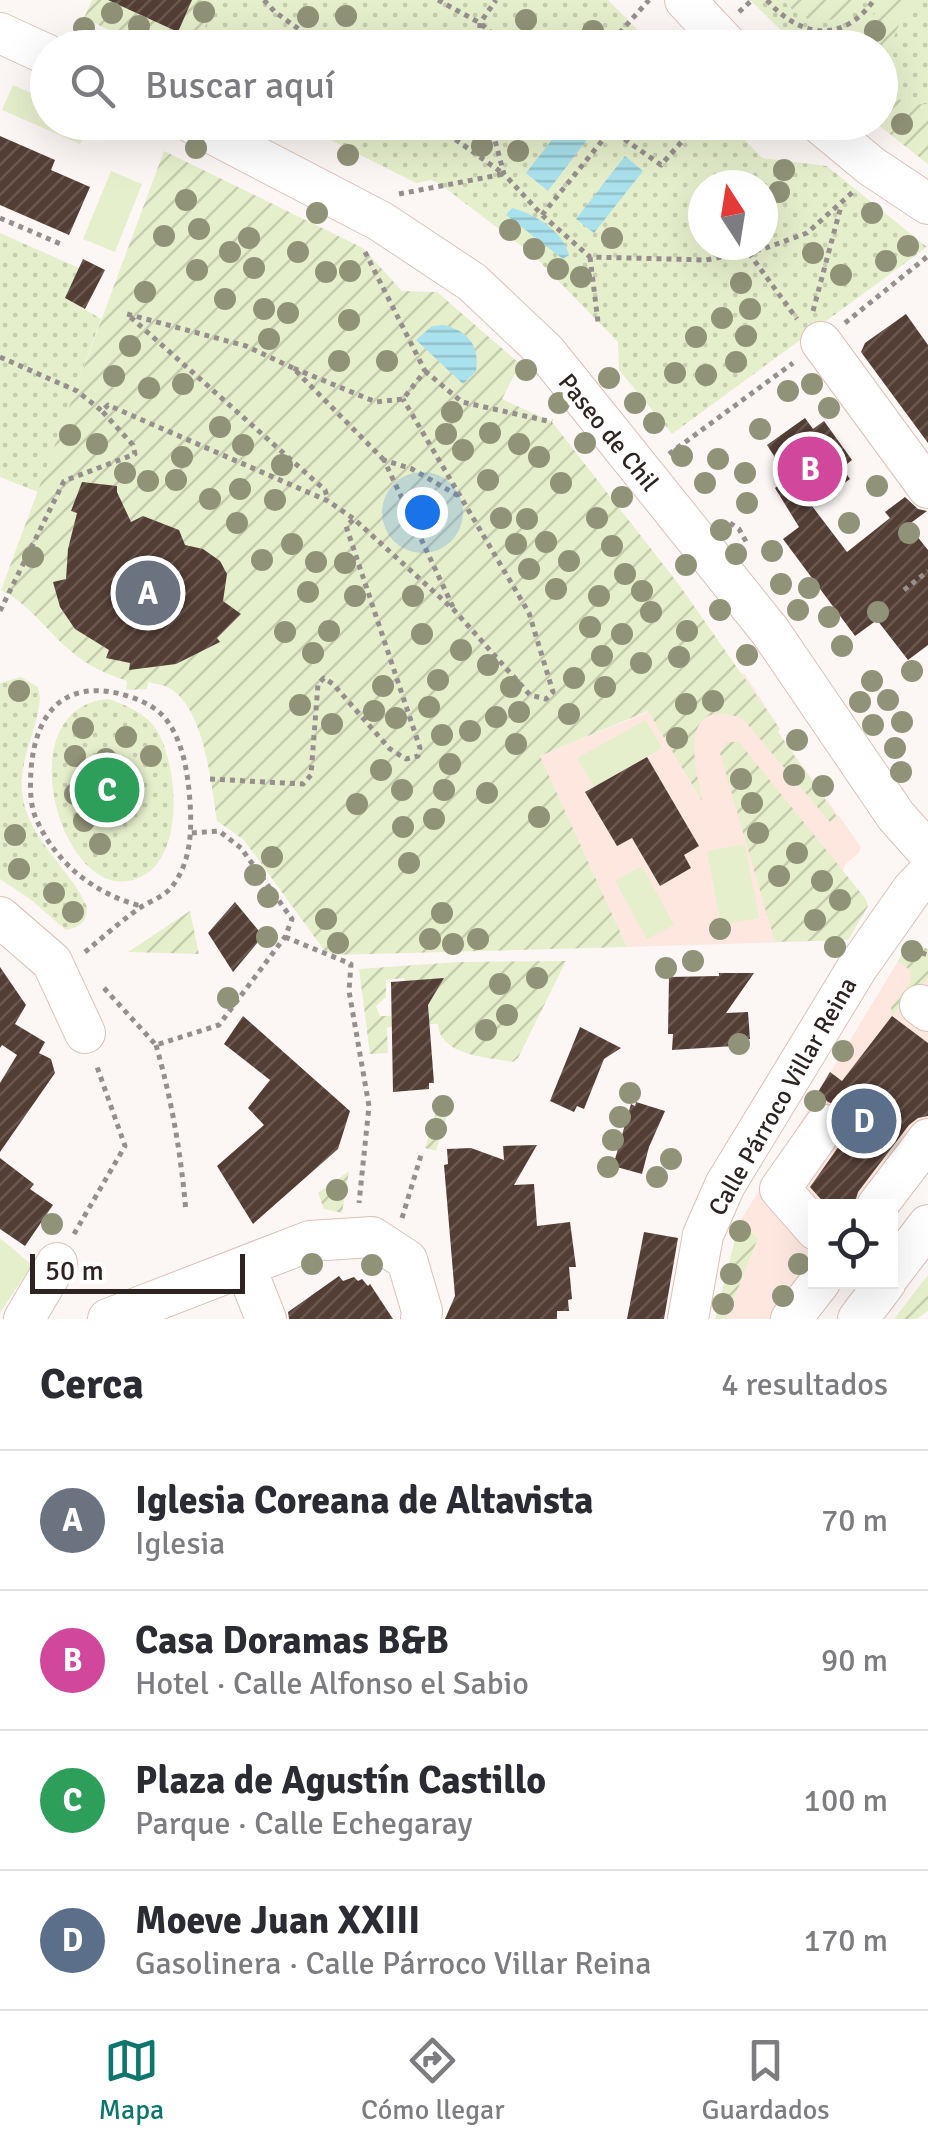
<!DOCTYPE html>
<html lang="es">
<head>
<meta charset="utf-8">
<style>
  body { margin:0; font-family:Signika,sans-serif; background:#f2f2f3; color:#2b2b33 }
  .controls { position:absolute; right:30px; bottom:30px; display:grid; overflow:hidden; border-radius:0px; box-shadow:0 10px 40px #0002 }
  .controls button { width:90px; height:90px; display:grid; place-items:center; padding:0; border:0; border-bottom:2px solid #e1e1e2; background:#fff; color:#2b2b33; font:50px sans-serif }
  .compass { position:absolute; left:688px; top:170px; width:90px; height:90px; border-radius:50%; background:#fff; box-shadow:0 10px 40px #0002; rotate:348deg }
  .scale { position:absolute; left:30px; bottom:25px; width:215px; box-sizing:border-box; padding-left:10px; border:5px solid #2d2320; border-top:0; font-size:28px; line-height:35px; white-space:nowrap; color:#2d2320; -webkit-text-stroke:8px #fff; paint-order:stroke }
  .you { position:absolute; left:422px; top:512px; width:35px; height:35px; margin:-25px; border:8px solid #fff; border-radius:50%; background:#1a73e8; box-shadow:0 0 0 15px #1a73e833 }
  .badge { display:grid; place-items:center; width:65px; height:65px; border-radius:50%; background:#0f766e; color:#fff; font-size:32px; font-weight:700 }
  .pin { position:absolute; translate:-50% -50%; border:5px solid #fff; box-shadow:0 2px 10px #0006 }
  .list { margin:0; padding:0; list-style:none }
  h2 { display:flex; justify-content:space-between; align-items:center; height:130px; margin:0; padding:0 40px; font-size:42px }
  h2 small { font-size:32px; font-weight:400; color:#7c7c81 }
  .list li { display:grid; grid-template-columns:65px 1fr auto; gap:30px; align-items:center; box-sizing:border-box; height:140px; padding:0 40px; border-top:2px solid #e1e1e2 }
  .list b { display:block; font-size:38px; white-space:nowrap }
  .list p { margin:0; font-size:32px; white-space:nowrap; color:#7c7c81 }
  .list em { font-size:32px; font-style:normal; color:#7c7c81 }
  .icon { flex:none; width:55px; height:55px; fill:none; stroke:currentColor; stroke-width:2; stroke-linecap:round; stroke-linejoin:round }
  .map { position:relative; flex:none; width:928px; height:1319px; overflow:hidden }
  .search { position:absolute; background:#fff; box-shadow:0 10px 40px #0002; left:30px; right:30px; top:30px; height:110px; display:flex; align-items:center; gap:25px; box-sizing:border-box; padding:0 35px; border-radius:55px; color:#7c7c81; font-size:38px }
  .sheet { height:690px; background:#fff }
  nav { display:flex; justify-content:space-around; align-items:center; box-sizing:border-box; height:140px; border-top:2px solid #e1e1e2; background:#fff; font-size:28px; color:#7c7c81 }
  nav a { display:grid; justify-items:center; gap:5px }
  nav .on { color:#0f766e }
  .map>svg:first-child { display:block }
  .built { fill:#fde7df }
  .grass { fill:url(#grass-dots); fill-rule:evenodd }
  .garden { fill:url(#garden-furrows) }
  .pitch { fill:#e6efcc }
  .water { fill:url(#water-rules) }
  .building { fill:url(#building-hatch) }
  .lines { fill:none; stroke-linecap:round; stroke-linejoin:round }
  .minor-casing { stroke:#dbc1b7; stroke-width:42 }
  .path { stroke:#978f8d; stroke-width:5; stroke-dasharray:5 5; stroke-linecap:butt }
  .minor { stroke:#fff; stroke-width:40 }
  .tree { fill:#919378 }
  .labels { text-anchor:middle; stroke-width:10; stroke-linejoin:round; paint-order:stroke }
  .street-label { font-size:25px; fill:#2d2320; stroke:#fff }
</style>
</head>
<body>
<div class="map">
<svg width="928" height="1319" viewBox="0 0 928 1319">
  <defs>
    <pattern id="grass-dots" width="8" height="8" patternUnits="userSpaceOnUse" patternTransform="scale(2.5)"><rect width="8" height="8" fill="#e6efcc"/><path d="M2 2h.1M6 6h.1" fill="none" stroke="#c6cdaf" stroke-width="1.8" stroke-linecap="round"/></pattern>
    <pattern id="garden-furrows" width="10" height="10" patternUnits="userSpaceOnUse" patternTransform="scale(2.5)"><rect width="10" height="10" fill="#e6efcc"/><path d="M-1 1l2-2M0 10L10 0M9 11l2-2" fill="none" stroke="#c6cdaf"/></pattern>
    <pattern id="water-rules" width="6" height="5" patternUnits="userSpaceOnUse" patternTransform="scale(2.5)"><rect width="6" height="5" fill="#a9e1ec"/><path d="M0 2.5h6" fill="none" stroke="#92c1ca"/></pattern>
    <pattern id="building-hatch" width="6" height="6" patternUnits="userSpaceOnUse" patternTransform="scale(2.5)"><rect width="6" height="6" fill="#533e35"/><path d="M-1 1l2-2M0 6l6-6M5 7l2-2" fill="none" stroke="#695750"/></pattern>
  </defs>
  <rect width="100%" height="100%" fill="#fcf7f5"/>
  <!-- built -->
  <path class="built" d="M744,673l36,56 -2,3 83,115 -2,6 -13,11 -4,8 23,26 3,8 -20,34 -221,7 -87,-191z
    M909,943l19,6v200l-43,57h-69v76l-15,37h-75l32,-81 -19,-15z"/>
  <!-- grass -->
  <path class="grass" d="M216,0h392l47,47 -459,1z
    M750,0h178v164l-52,-41 4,-1v-74l-82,-1z
    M297,123h432l33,35 65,8 100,81 -255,187 -53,-64 -1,-28 -85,-87 -93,-71 -9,-4 -15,3zM703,185h60v60h-60z
    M0,233l79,35 -13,30 35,21 -63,173 -38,-15z
    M21,677l17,10 2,11c-2,31 -21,61 -18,93 4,48 48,76 65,116 0,16 -7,20 -21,23l-36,-31 -30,-20v-196z
    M109,699c16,6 34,13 45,27 24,34 31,123 -8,148 -80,50 -146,-168 -37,-175z"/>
  <!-- garden -->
  <path class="garden" d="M92,0h16l70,31 14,-31h24l-20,47h-52l-60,-29z
    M783,0h79c-28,26 -53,30 -79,0z
    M885,0h26c-17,31 -52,110 17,104v60l-52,-41 4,-1v-74l-82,-1 -10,-10c39,5 75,-2 97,-37z
    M164,151l199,97 39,43 35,1 83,72 -18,35 50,23 128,164 100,143 -2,3 59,85 -7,5 -87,-103c-66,-25 -48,47 -41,82l-54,-90 -108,45 87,191 -293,8 -10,-5 -80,-110 -27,-19c-6,-37 -12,-110 -46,-132 -5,-4 -16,-5 -23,-7l-1,7 -21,1 1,-9c-20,-7 -39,-15 -55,-29 -25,-20 -41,-47 -71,-62z
    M727,742h12l126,156 3,8 -20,34 -73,2 -55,-189z
    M190,911l9,43 -71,-2z
    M909,943l19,6v30l-36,37 -1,-9 20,-25 -1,-12 -12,-9z
    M566,961l-48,97 -5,4c-26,-5 -73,-6 -75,-38h-9l-1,-26 8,-14 -6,-5 -25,9 -1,-10 -18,2v17l-10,9 4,10h12l1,10 -6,2 1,25 -18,1 -11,-85 99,-7z
    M439,1103l11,3 -14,45 -11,-3z
    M349,1171l-7,42 -18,-4 -6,-16z
    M739,1223l19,15 -32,81h-11z
    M928,1275v36l-11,8h-23z"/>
  <!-- pitch -->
  <path class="pitch" d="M13,85l34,15 1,22 41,1 -9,21 -78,-34z
    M111,171l31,13 -27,68 -32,-13z
    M646,720l16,28 -68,39 -17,-29z
    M745,844l14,74 -38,7 -14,-74z
    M642,866l32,59 -27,14 -32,-58z
    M0,1238l32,27 -32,48z"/>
  <!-- water -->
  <path class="water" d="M565,123h13l14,10 -44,58 -22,-18z
    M625,156l18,15 -49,62 -18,-14z
    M512,208c23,6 51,23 57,47l-6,4 -57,-44z
    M444,325c24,6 36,21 32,46l-13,13 -47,-44 16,-14z"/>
  <!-- building -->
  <path class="building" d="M108,0h84l-14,32z
    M0,136l55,24 -4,10 39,17 -21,48 -69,-30z
    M83,259l22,11 -20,39 -20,-11z
    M906,314l22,31v98l-67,-91 4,-9z
    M805,418l8,11 11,-8 28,39 -10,8 8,11 -38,27 35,46 43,-34 -5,-6 20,-15 13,12 9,2 -19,14 20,25v95l-20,15 -31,-40 -22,16 -72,-97 16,-12 -24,-39 13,-10 -21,-33z
    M82,482l35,4v6l14,30 12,-6 36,14 6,15 18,4 17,12 7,13 -4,27 18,13 -24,24 3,4 -44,22 -47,6 1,-7 -24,-5 3,-8 -34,-21 -15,-22 -7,-25 13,-3 2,-30 9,-36 -6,-2z
    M647,757l52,89 -15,9 7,13 -31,18 -28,-48 -15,8 -32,-54z
    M235,902l28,34 -30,36 -25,-39z
    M0,967l26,38 -11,19 30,18 -6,11 12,6 4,14 -55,79v-69l17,-28 -15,-10 -2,3z
    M719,973h35l-28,40 22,-1 2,27 -17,1 1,6 -62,4 1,-16h-5l1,-57 50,-1z
    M444,978l-16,27 6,78h-5v6l-36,3 -2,-110z
    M243,1016l107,95 -12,38 -85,75 -36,-58 47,-41 -16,-17 22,-28 -46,-36z
    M892,1016l36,27v73l-10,2 -9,7 -51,67 -4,14h-27l-17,-19 34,-48 5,-13 -3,-12 -7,-8 -11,-4 -10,-10 12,-20 12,9z
    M580,1027l41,21 -17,11 -20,50 -7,-3 -3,6 -24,-11z
    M636,1102l29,9 -16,36 -7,27 -29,-8 18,-62 4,2z
    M537,1145l-23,40 20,-1 3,42 33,-4 6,45h-7l3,32 -4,1 1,11h-12v8h-112l10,-23 -11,-131 4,-1 -1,-15 24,-1 33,12 -1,-14z
    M0,1158l34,26 -4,5 23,16 -28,41 -25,-17z
    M644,1232l34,6 -14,81h-37z
    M339,1276l4,5 11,-4 4,4 4,-2 6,7 2,-2 23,35h-104l-1,-7z"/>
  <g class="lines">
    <!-- minor casing -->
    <g class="minor-casing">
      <path id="minor" d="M685,0l45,48
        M0,33l48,22
        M190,122l190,99 92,61 74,70 224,279 126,185 32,36
        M818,122l53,44 57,38
        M821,342l107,146
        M0,917l52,45 33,71
        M920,1005l8,6
        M877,1206l51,-67
        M816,1230l-36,-41 45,-64
        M245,1266l21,53
        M890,1275l38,-50
        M24,1319l33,-56
        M108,1319l202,-78 62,-4 35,23 15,51 -1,8
        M688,1319l15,-84 22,-50 132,-217 55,-78 16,-17
        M791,1319l29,-37
        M858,1319l28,-37"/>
    </g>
    <!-- path -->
    <path class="path" d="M264,0l11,12 50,36
      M438,0l42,23 29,25
      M767,0c32,37 75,45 107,0
      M739,12l13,-12
      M478,48l2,-25 16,-23
      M606,48l43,-48
      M431,122l70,50
      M490,122l14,52 38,41 48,42 116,3 57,-11 44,-16 47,-42
      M600,122l61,43 38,-43
      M399,194l105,-20
      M542,215l68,-84
      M0,218l63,27
      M743,245l54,74
      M365,252l60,119 -22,28 -27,3 -83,-34 91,92
      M590,257l8,65
      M813,311l28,-105
      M845,323l83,-67
      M0,357l77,34 25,20
      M293,368l-47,-22 -119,-32 198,176 3,10
      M425,371l37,31 90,20
      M669,454l124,-91
      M730,523l9,6 9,16
      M904,590l24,-19
      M453,607l-69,-147 28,9 50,29
      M0,611l64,-130 71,-27 -2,-9 -31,-34 6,-6 220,96 26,18
      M210,779l93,5 8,-9 7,-91 6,-6 9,6 57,65 16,10 12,-3 2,-8 -74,-222 8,-7 100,91 76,85 16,4 7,-7 -24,-79 -126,-214
      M285,937l66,27 -2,27 20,115 -10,97
      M912,950l16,5
      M85,952c17,-14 35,-30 53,-43 10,-7 23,-11 32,-20 21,-25 22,-57 20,-87 -2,-27 -6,-57 -22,-80 -9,-13 -23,-20 -37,-25 -63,-21 -96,12 -100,74 -1,14 -1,32 4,45 19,46 59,78 106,90
      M104,988l52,57 63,-20 66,-88 7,-18 -51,-71 -22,-17 -28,2
      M156,1045c16,56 25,109 30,167
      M402,1218l20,-66
      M74,1234l51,-88 -29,-82"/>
    <!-- minor -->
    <use href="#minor" class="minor"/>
  </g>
  <!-- trees -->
  <g class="tree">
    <circle cx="204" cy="12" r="11"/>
    <circle cx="112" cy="13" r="11"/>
    <circle cx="346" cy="16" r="11"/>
    <circle cx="308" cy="17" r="11"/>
    <circle cx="526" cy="20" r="11"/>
    <circle cx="139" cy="26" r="11"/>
    <circle cx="84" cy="28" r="11"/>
    <circle cx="593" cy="31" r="11"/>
    <circle cx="875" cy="31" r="11"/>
    <circle cx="902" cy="124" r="11"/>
    <circle cx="482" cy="146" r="11"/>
    <circle cx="196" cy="148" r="11"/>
    <circle cx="518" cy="151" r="11"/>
    <circle cx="348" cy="155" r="11"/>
    <circle cx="784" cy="170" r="11"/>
    <circle cx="779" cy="192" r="11"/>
    <circle cx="186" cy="200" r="11"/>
    <circle cx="317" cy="213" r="11"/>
    <circle cx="872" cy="213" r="11"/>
    <circle cx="199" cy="229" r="11"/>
    <circle cx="510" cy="230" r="11"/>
    <circle cx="164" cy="236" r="11"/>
    <circle cx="249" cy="238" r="11"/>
    <circle cx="612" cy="238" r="11"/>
    <circle cx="908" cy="246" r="11"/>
    <circle cx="534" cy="249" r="11"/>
    <circle cx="230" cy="252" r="11"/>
    <circle cx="298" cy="252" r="11"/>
    <circle cx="813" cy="253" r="11"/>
    <circle cx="886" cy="261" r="11"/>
    <circle cx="254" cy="268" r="11"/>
    <circle cx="558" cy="269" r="11"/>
    <circle cx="197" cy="270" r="11"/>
    <circle cx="350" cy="271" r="11"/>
    <circle cx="326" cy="272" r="11"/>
    <circle cx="841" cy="275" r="11"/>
    <circle cx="581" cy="277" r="11"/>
    <circle cx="741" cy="283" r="11"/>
    <circle cx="145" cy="292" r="11"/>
    <circle cx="225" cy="299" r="11"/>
    <circle cx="264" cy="309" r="11"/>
    <circle cx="750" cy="309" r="11"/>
    <circle cx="288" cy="313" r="11"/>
    <circle cx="722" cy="318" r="11"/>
    <circle cx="349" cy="320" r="11"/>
    <circle cx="746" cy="336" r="11"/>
    <circle cx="696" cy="337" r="11"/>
    <circle cx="269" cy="339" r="11"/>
    <circle cx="130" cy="346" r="11"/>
    <circle cx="339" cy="361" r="11"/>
    <circle cx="387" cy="361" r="11"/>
    <circle cx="736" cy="362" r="11"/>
    <circle cx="526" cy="370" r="11"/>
    <circle cx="675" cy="373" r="11"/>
    <circle cx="706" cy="375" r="11"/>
    <circle cx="114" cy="376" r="11"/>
    <circle cx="609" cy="378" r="11"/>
    <circle cx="183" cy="384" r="11"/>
    <circle cx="812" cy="384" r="11"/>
    <circle cx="149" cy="388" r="11"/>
    <circle cx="788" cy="391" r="11"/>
    <circle cx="559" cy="403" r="11"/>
    <circle cx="635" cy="403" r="11"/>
    <circle cx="829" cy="408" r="11"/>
    <circle cx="452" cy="412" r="11"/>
    <circle cx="654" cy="423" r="11"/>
    <circle cx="220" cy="427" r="11"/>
    <circle cx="760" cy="429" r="11"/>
    <circle cx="490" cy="433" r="11"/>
    <circle cx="446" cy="434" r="11"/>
    <circle cx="70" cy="435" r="11"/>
    <circle cx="585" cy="443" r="11"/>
    <circle cx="97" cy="444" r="11"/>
    <circle cx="519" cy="444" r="11"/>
    <circle cx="243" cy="445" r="11"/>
    <circle cx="463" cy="450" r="11"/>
    <circle cx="682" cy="456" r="11"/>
    <circle cx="182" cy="457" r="11"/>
    <circle cx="539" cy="457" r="11"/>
    <circle cx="718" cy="459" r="11"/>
    <circle cx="282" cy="465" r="11"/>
    <circle cx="125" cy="473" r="11"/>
    <circle cx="745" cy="473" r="11"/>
    <circle cx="176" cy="480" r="11"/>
    <circle cx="488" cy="480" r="11"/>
    <circle cx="148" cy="481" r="11"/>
    <circle cx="561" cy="483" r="11"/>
    <circle cx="705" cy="483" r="11"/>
    <circle cx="877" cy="486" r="11"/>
    <circle cx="240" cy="489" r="11"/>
    <circle cx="622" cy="497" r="11"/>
    <circle cx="210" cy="499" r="11"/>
    <circle cx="275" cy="500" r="11"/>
    <circle cx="747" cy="503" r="11"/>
    <circle cx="501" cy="518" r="11"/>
    <circle cx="597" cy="518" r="11"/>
    <circle cx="527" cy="519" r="11"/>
    <circle cx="237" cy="523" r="11"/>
    <circle cx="849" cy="523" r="11"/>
    <circle cx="721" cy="530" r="11"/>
    <circle cx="909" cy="533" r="11"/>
    <circle cx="546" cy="542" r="11"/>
    <circle cx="292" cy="544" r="11"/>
    <circle cx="516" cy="544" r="11"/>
    <circle cx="612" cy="546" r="11"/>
    <circle cx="772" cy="551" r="11"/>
    <circle cx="736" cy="554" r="11"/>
    <circle cx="33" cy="557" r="11"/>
    <circle cx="262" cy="560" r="11"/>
    <circle cx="569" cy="561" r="11"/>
    <circle cx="316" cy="562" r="11"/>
    <circle cx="345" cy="563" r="11"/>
    <circle cx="686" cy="565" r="11"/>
    <circle cx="529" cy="569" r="11"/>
    <circle cx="625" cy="574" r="11"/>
    <circle cx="781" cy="584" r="11"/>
    <circle cx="809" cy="588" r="11"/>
    <circle cx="556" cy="589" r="11"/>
    <circle cx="642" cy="591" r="11"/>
    <circle cx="308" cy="592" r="11"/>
    <circle cx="355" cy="596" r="11"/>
    <circle cx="413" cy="596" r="11"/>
    <circle cx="599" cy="596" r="11"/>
    <circle cx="720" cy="610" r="11"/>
    <circle cx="798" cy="610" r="11"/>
    <circle cx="651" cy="612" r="11"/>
    <circle cx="878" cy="612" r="11"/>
    <circle cx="829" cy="617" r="11"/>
    <circle cx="590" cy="627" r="11"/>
    <circle cx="329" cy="631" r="11"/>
    <circle cx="687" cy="631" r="11"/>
    <circle cx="285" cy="632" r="11"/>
    <circle cx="422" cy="634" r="11"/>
    <circle cx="622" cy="634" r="11"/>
    <circle cx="842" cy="646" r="11"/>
    <circle cx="461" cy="650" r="11"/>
    <circle cx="313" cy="653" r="11"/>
    <circle cx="747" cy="655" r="11"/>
    <circle cx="602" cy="656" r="11"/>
    <circle cx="679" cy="657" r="11"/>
    <circle cx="641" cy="663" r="11"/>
    <circle cx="488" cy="665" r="11"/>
    <circle cx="912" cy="671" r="11"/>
    <circle cx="574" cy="678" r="11"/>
    <circle cx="438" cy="680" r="11"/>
    <circle cx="872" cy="681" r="11"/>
    <circle cx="383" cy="686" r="11"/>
    <circle cx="511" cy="687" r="11"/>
    <circle cx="605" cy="687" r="11"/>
    <circle cx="19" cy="691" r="11"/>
    <circle cx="888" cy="700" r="11"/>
    <circle cx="713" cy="701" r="11"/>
    <circle cx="860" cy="702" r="11"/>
    <circle cx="686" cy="704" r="11"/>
    <circle cx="300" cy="705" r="11"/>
    <circle cx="429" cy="707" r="11"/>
    <circle cx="374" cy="711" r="11"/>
    <circle cx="519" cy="712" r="11"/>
    <circle cx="569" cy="714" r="11"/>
    <circle cx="496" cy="717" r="11"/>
    <circle cx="396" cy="718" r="11"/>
    <circle cx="902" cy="722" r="11"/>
    <circle cx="332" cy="724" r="11"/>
    <circle cx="873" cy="725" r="11"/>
    <circle cx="83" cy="728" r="11"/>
    <circle cx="470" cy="731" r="11"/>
    <circle cx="442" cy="735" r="11"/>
    <circle cx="126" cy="737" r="11"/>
    <circle cx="677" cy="738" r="11"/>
    <circle cx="797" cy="740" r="11"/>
    <circle cx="516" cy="744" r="11"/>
    <circle cx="895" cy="748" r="11"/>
    <circle cx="75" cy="756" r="11"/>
    <circle cx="151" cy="756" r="11"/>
    <circle cx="106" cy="759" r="11"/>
    <circle cx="450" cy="764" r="11"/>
    <circle cx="381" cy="770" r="11"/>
    <circle cx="901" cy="772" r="11"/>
    <circle cx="794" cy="775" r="11"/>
    <circle cx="741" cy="779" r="11"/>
    <circle cx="823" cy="786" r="11"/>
    <circle cx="402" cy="790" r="11"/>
    <circle cx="444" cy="790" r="11"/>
    <circle cx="487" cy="793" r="11"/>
    <circle cx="75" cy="794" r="11"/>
    <circle cx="104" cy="800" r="11"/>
    <circle cx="129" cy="803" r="11"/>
    <circle cx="752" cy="803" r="11"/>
    <circle cx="357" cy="804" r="11"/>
    <circle cx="539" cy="817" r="11"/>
    <circle cx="434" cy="819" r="11"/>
    <circle cx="84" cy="821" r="11"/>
    <circle cx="403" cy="827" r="11"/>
    <circle cx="758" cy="833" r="11"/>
    <circle cx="15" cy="835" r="11"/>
    <circle cx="100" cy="844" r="11"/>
    <circle cx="797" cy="853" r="11"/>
    <circle cx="272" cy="857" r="11"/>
    <circle cx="409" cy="863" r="11"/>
    <circle cx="19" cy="869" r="11"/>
    <circle cx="255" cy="875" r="11"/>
    <circle cx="779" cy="876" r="11"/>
    <circle cx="822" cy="881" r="11"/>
    <circle cx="54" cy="893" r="11"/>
    <circle cx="268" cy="897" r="11"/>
    <circle cx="840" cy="900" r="11"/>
    <circle cx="73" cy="912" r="11"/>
    <circle cx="442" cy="913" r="11"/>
    <circle cx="326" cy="919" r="11"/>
    <circle cx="815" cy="920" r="11"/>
    <circle cx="720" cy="929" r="11"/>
    <circle cx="267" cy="937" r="11"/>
    <circle cx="430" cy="939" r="11"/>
    <circle cx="478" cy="939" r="11"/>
    <circle cx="338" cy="943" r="11"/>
    <circle cx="453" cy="944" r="11"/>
    <circle cx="835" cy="947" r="11"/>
    <circle cx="912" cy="951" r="11"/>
    <circle cx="693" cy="961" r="11"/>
    <circle cx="666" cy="968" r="11"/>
    <circle cx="537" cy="978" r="11"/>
    <circle cx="500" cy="984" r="11"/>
    <circle cx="228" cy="998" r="11"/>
    <circle cx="507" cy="1015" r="11"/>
    <circle cx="486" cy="1030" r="11"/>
    <circle cx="739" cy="1044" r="11"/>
    <circle cx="843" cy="1051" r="11"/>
    <circle cx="630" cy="1093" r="11"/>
    <circle cx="815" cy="1101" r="11"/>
    <circle cx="443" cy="1106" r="11"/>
    <circle cx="620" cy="1117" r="11"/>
    <circle cx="436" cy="1129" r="11"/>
    <circle cx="613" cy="1140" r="11"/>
    <circle cx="671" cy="1159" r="11"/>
    <circle cx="608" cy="1167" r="11"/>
    <circle cx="657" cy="1177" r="11"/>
    <circle cx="337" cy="1190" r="11"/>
    <circle cx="52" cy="1224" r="11"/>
    <circle cx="740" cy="1231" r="11"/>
    <circle cx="312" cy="1264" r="11"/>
    <circle cx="799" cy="1264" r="11"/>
    <circle cx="372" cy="1265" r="11"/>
    <circle cx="731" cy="1274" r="11"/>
    <circle cx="783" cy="1296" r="11"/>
    <circle cx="723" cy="1304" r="11"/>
  </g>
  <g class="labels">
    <!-- street labels -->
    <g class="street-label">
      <text transform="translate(609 432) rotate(51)" y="9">Paseo de Chil</text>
      <text transform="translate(782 1096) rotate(-60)" y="9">Calle Párroco Villar Reina</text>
    </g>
  </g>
</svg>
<div class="controls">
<button><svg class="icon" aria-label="locate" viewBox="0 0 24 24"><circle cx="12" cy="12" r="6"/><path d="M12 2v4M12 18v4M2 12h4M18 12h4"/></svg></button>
</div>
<svg class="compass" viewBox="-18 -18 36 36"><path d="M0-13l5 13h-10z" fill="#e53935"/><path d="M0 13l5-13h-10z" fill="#7c7c81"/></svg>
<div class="scale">50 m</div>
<div class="you"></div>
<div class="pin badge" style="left:148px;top:593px;background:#6b7280">A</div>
<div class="pin badge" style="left:810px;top:469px;background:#d1479c">B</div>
<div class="pin badge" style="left:107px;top:790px;background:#2e9e5b">C</div>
<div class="pin badge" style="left:864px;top:1121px;background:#5c6f8a">D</div>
<div class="search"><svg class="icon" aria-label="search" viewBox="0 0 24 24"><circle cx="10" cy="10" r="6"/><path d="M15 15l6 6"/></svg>Buscar aquí</div>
</div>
<section class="sheet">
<h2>Cerca<small>4 resultados</small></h2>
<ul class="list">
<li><span class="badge" style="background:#6b7280">A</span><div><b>Iglesia Coreana de Altavista</b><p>Iglesia</p></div><em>70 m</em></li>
<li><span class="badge" style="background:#d1479c">B</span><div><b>Casa Doramas B&amp;B</b><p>Hotel · Calle Alfonso el Sabio</p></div><em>90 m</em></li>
<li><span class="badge" style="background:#2e9e5b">C</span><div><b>Plaza de Agustín Castillo</b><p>Parque · Calle Echegaray</p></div><em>100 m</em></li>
<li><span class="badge" style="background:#5c6f8a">D</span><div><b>Moeve Juan XXIII</b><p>Gasolinera · Calle Párroco Villar Reina</p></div><em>170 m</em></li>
</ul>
</section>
<nav>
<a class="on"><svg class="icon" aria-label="map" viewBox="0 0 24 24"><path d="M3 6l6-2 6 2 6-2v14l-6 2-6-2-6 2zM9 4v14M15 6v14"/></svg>Mapa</a>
<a><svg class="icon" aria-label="directions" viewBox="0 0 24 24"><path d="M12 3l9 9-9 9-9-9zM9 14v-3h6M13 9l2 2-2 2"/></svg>Cómo llegar</a>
<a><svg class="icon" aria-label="saved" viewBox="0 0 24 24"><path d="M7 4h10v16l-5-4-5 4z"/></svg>Guardados</a>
</nav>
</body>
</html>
